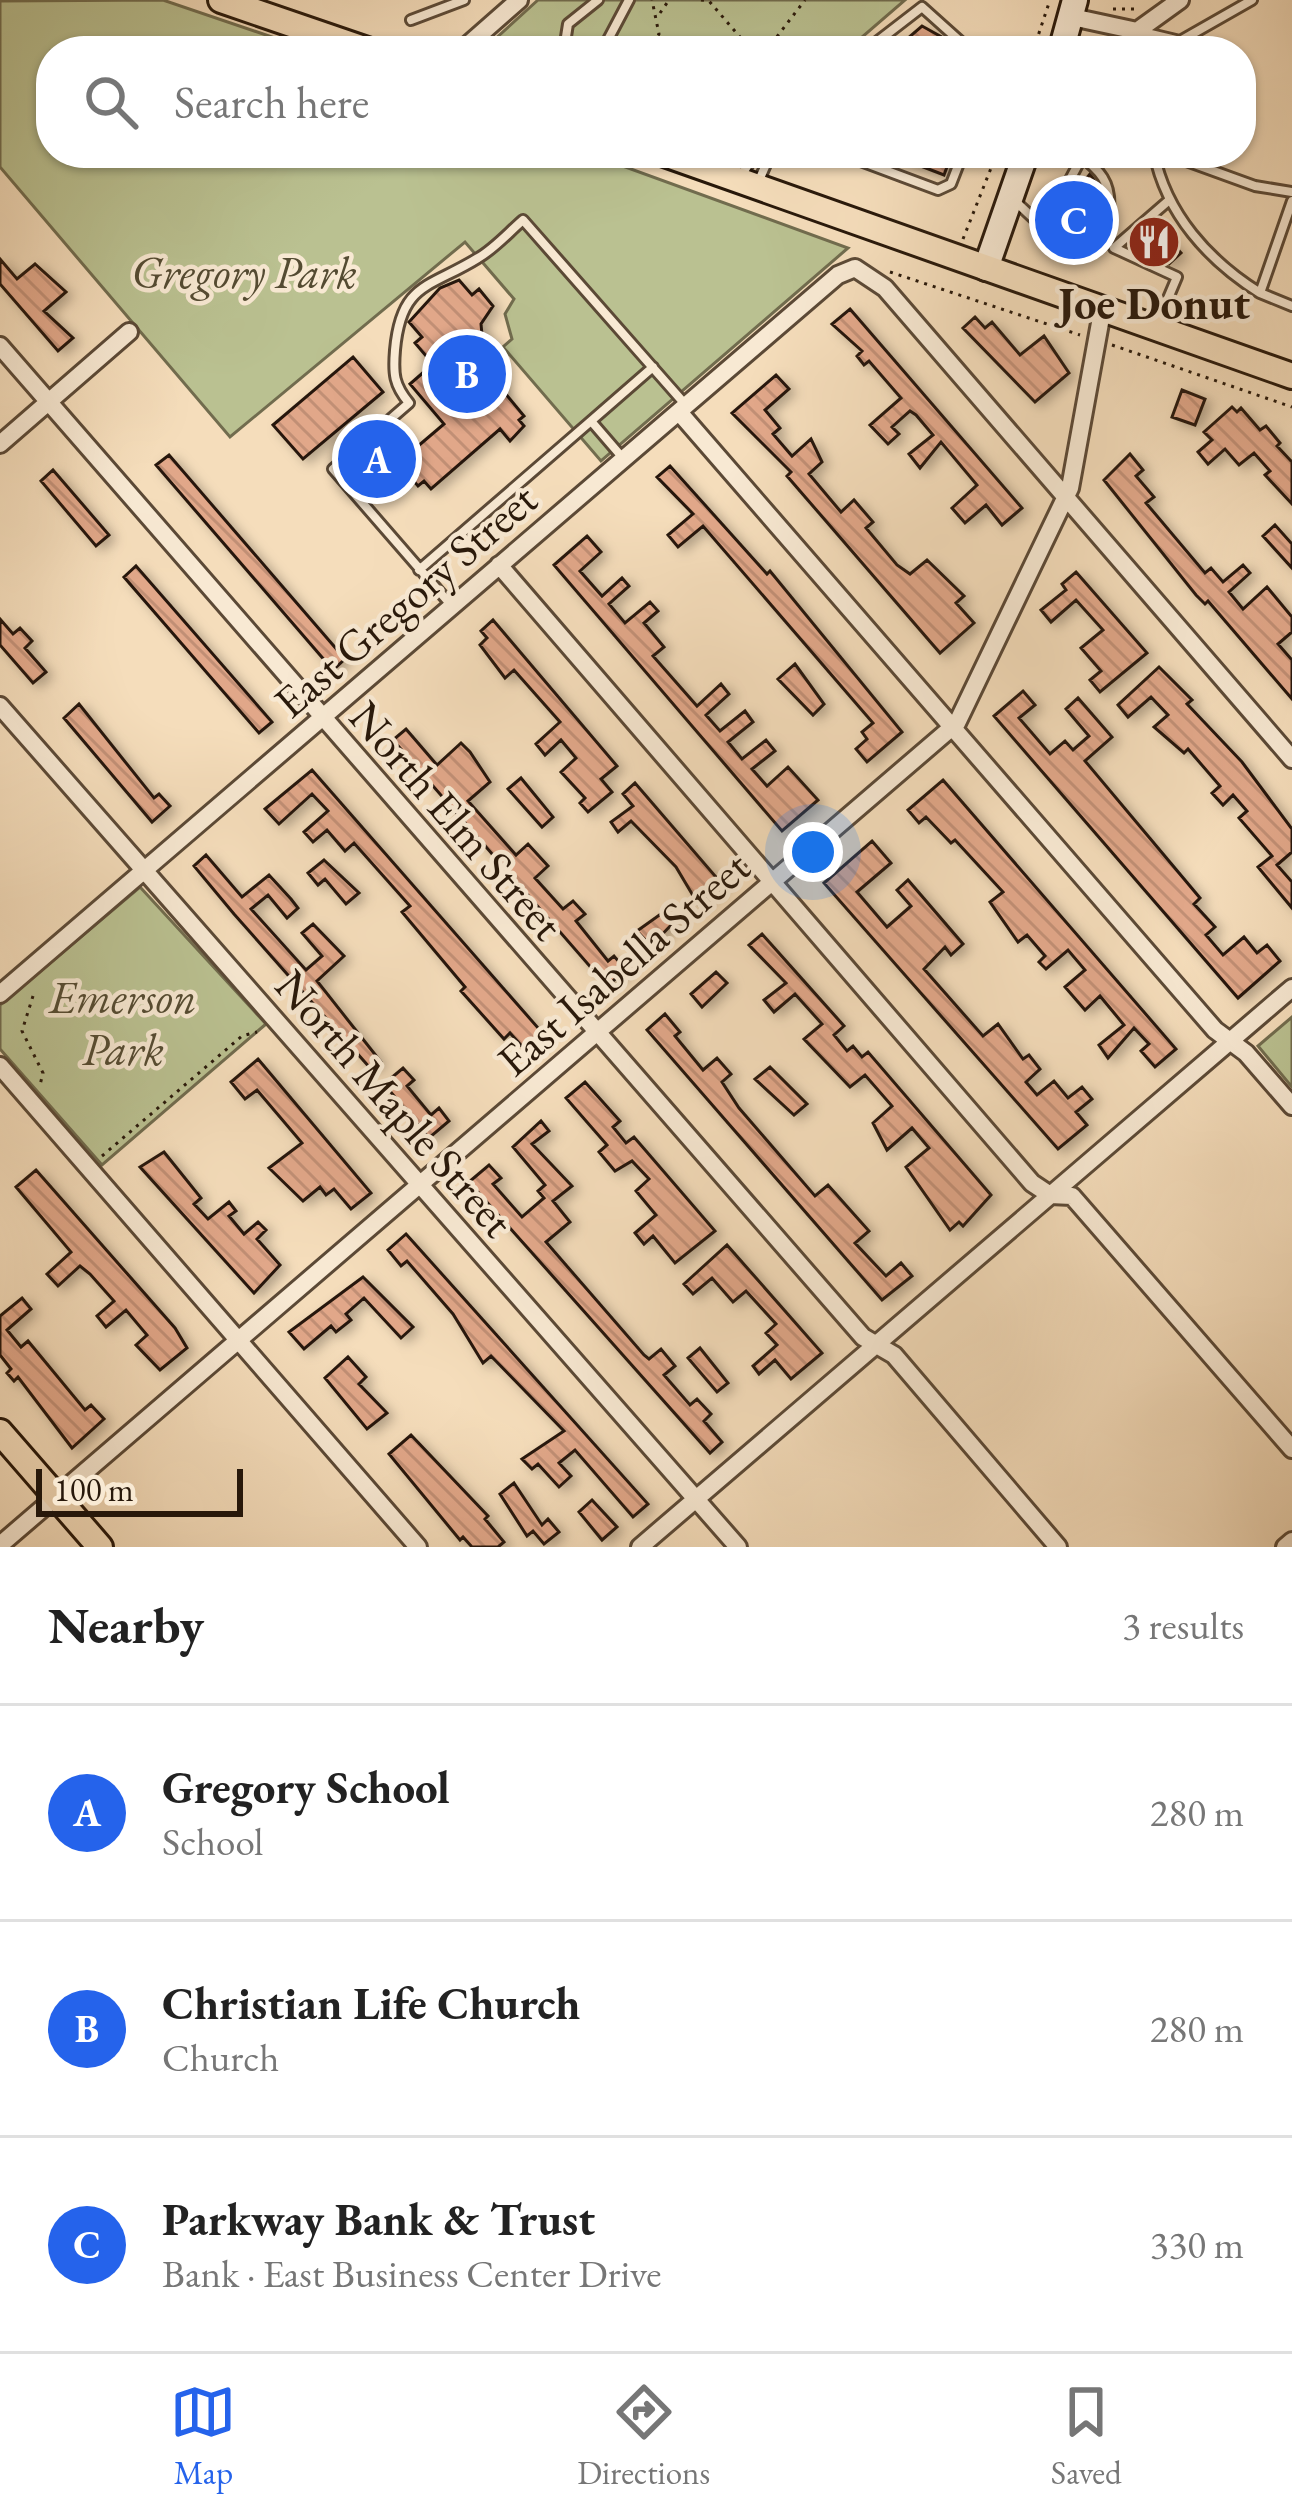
<!DOCTYPE html>
<html lang="en">
<head>
<meta charset="utf-8">
<style>
  body { margin:0; font-family:"EB Garamond",serif; background:#f2f2f2; color:#222 }
  .scale { position:absolute; left:36px; bottom:30px; width:207px; box-sizing:border-box; padding-left:12px; border:6px solid #28180a; border-top:0; font-size:33px; line-height:42px; white-space:nowrap; color:#28180a; -webkit-text-stroke:9px #f8e9d3; paint-order:stroke }
  .you { position:absolute; left:813px; top:852px; width:42px; height:42px; margin:-30px; border:9px solid #fff; border-radius:50%; background:#1a73e8; box-shadow:0 0 0 18px #1a73e833 }
  .badge { display:grid; place-items:center; width:78px; height:78px; border-radius:50%; background:#2563eb; color:#fff; font-size:39px; font-weight:700 }
  .pin { position:absolute; translate:-50% -50%; border:6px solid #fff; box-shadow:0 3px 12px #0006 }
  .list { margin:0; padding:0; list-style:none }
  h2 { display:flex; justify-content:space-between; align-items:center; height:156px; margin:0; padding:0 48px; font-size:51px }
  h2 small { font-size:39px; font-weight:400; color:#767676 }
  .list li { display:grid; grid-template-columns:78px 1fr auto; gap:36px; align-items:center; box-sizing:border-box; height:216px; padding:0 48px; border-top:3px solid #e0e0e0 }
  .list b { display:block; font-size:45px; white-space:nowrap }
  .list p { margin:0; font-size:39px; white-space:nowrap; color:#767676 }
  .list em { font-size:39px; font-style:normal; color:#767676 }
  .icon { flex:none; width:66px; height:66px; fill:none; stroke:currentColor; stroke-width:2; stroke-linecap:round; stroke-linejoin:round }
  .map { position:relative; flex:none; width:1292px; height:1547px; overflow:hidden }
  .search { position:absolute; background:#fff; box-shadow:0 3px 9px #0004; left:36px; right:36px; top:36px; height:132px; display:flex; align-items:center; gap:30px; box-sizing:border-box; padding:0 42px; border-radius:48px; color:#767676; font-size:45px }
  .sheet { height:804px; background:#fff }
  nav { display:flex; justify-content:space-around; align-items:center; box-sizing:border-box; height:168px; border-top:3px solid #e0e0e0; background:#fff; font-size:33px; color:#767676 }
  nav a { display:grid; justify-items:center; gap:6px }
  nav .on { color:#2563eb }
  .map>svg:first-child { display:block }
  .green { fill:#bac191; stroke:#716c4e; stroke-width:3 }
  .building { fill:url(#building-back-hatch); stroke:#28180a; stroke-width:3; filter:url(#shadow) }
  .lines { fill:none; stroke-linecap:round; stroke-linejoin:round }
  .lane-casing { stroke:#5b4936; stroke-width:14 }
  .street-casing { stroke:#5b4936; stroke-width:22 }
  .secondary-casing { stroke:#28180a; stroke-width:30 }
  .primary-casing { stroke:#28180a; stroke-width:30 }
  .path { stroke:#28180a; stroke-width:3; stroke-dasharray:3 6; stroke-linecap:butt }
  .lane { stroke:#f8e9d3; stroke-width:8 }
  .street { stroke:#f8e9d3; stroke-width:16 }
  .secondary { stroke:#f8e9d3; stroke-width:24 }
  .primary { stroke:#f5ddbb; stroke-width:24 }
  .labels { text-anchor:middle; stroke-width:9; stroke-linejoin:round; paint-order:stroke }
  .park-label { font-size:45px; font-style:italic; fill:#544b32; stroke:#f8e9d3 }
  .poi-label { font-size:45px; font-weight:bold; fill:#28180a; stroke:#f8e9d3 }
  .street-label { font-size:45px; fill:#28180a; stroke:#f8e9d3 }
</style>
</head>
<body>
<div class="map">
<svg width="1292" height="1547" viewBox="0 0 1292 1547">
  <defs>
    <pattern id="building-back-hatch" width="6" height="6" patternUnits="userSpaceOnUse" patternTransform="scale(3)"><rect width="6" height="6" fill="#e1a789"/><path d="M-1 5l2 2M0 0l6 6M5-1l2 2" fill="none" stroke="#c18f75"/></pattern>
    <filter id="shadow"><feDropShadow dx="6" dy="4" stdDeviation="6" flood-color="#0004"/></filter>
  </defs>
  <rect width="100%" height="100%" fill="#f5ddbb"/>
  <filter id="stains"><feTurbulence type="fractalNoise" baseFrequency=".00167" numOctaves="4"/><feColorMatrix values="0 0 0 0 .2 0 0 0 0 .09 0 0 0 0 .02 0 0 0 .5 -.17"/></filter>
  <radialGradient id="worn" r=".72"><stop offset=".6" stop-color="#630" stop-opacity="0"/><stop offset="1" stop-color="#630" stop-opacity=".3"/></radialGradient>
  <!-- green -->
  <path class="green" d="M163,0l150,51h-262v102h536l261,95 -247,213 -98,-114 9,-8 -7,-25 9,-15 -49,-57 -235,195 -230,-270v-166z
    M538,0h367l-59,51h-364z
    M140,887l126,137 -164,141 -102,-116v-44z
    M1292,1017v70l-34,-41z"/>
  <!-- building -->
  <path class="building" d="M922,26l25,14 -4,11h-50z
    M887,153h65l-8,22z
    M1090,174l6,9 -20,22 7,20 -15,4 -6,-9 12,-13 -6,-6z
    M1155,224l26,29 -12,11 -32,-17 -1,-6z
    M0,259l17,20 18,-15 31,28 -22,19 29,27 -15,13 -58,-67z
    M459,280l13,15 7,-6 14,17 -12,18 4,45 39,47 -5,4 5,6 -14,15 -10,-12 -69,60 -7,-8 -6,5 -13,-15 6,-5 -7,-8 40,-34 -34,-40 23,-20 -18,-21 7,-6 -13,-15 31,-34z
    M850,309l172,199 -20,17 -16,-20 -21,18 -13,-15 25,-23 -36,-43 -21,26 -11,-14 24,-19 -17,-20 -6,-4 -18,16 7,7 -11,10 -18,-19 31,-27 -32,-37 -5,4 -7,-9 5,-5 -30,-27z
    M975,317l10,11 7,-6 28,33 24,-19 25,37 -34,29 -72,-74z
    M353,357l30,35 -80,67 -30,-34z
    M776,375l13,14 -24,21 15,18 -7,6 19,22 19,-17 11,23 -13,12 32,38 13,-12 19,22 -7,6 31,37 13,9 17,-14 37,36 -8,7 18,20 -34,30 -153,-177 4,-4 -59,-59z
    M1182,390l23,9 -10,26 -23,-8z
    M1232,407l5,5 4,-4 19,22 6,-4 14,17 -3,3 15,16v42l-27,-29 5,-4 -16,-18 -15,12 -14,-16 -17,15 -10,-12 14,-12 -8,-8z
    M1130,454l13,16 -7,6 18,21 -8,6 59,70 6,-5 12,14 20,-17 7,8 -21,19 14,17 24,-22 25,30v15l-14,12 14,16v39l-84,-98 -3,3 -9,-9 -92,-115z
    M169,455l176,204 -12,11 -177,-205z
    M670,466l97,108 3,-3 132,161 -35,30 -11,-13 11,-10 -5,-7 11,-9 -170,-197 -25,21 -10,-12 25,-21 -36,-37z
    M53,470l56,65 -13,11 -55,-65z
    M1275,525l17,19v24l-29,-32z
    M587,536l14,16 -21,19 22,25 20,-18 7,8 -20,18 16,19 25,-21 8,9 -14,12 20,24 -11,9 44,50 24,-22 8,10 -23,21 14,16 25,-20 8,11 -25,20 14,17 24,-19 9,11 -23,18 15,17 21,-19 30,33 -36,31 -228,-266z
    M136,566l136,156 -13,11 -135,-156z
    M1076,572l71,81 -47,39 -10,-12 11,-9 -20,-23 22,-18 -27,-30 -25,22 -10,-12 25,-20 -4,-6z
    M0,619l13,15 7,-6 12,13 -7,7 21,24 -13,11 -33,-38z
    M493,620l124,146 -16,13 11,13 -24,20 -8,-9 5,-5 -24,-26 15,-14 -15,-18 -16,15 -9,-11 24,-22 -46,-52 -9,8 -25,-33 7,-7 -6,-7z
    M795,664l29,40 -11,11 -35,-36z
    M1159,667l33,33 -5,4 55,58 50,67v23l-15,13 15,17v26l-34,-41 14,-11 -33,-38 8,-7 -14,-16 -10,10 -11,-12 8,-7 -32,-37 -4,4 -30,-26 14,-12 -17,-18 -23,20 -10,-12z
    M1023,691l12,14 -16,13 31,36 15,-13 8,9 16,-14 -23,-27 12,-11 34,39 -27,24 115,137 -6,6 21,23 -9,8 17,20 21,-18 13,16 10,-8 13,16 -42,37 -244,-282z
    M79,704l75,94 5,-4 11,12 -18,16 -88,-104z
    M406,729l31,36 24,-22 9,9 20,30 -22,19 48,54 12,-11 20,22 -13,12 28,31 10,-8 12,13 -9,7 32,40 6,-5 12,14 -19,16 -214,-246z
    M312,770l234,267 -18,16 -18,-20 -6,6 -43,-48 4,-4 -63,-75 8,-6 -56,-63 -9,8 -18,-21 -14,12 -9,-10 24,-21 -16,-17 -33,30 -14,-15z
    M521,778l32,39 -11,10 -34,-38z
    M943,780l233,269 -21,18 -14,-16 8,-7 -15,-16 -26,30 -9,-13 25,-20 -24,-29 -15,14 -20,-23 20,-17 -17,-20 -22,19 -7,-7 6,-6 -18,-21 -9,7 -28,-40 13,-10 -48,-52 -4,3 -25,-26 -7,6 -11,-13z
    M635,783l87,101 -24,20 -22,-37 -45,-46 -13,11 -7,-10 22,-16 -10,-12z
    M872,841l19,22 -34,29 30,35 24,-21 -14,-16 11,-10 55,64 -12,11 -6,-8 -21,22 59,67 15,-12 25,35 6,-4 11,14 -14,13 11,13 17,-14 14,17 14,-11 10,12 -16,13 11,13 -29,24 -234,-266z
    M206,855l36,42 27,-22 22,24 7,9 -11,10 -19,-23 -17,14 55,61 16,-14 -20,-23 11,-9 31,32 -27,25 64,81 -10,7 -137,-155 -40,-48z
    M324,860l35,33 -13,11 -21,-25 -7,6 -10,-12z
    M665,911l9,11 -23,24 -14,-15z
    M762,934l82,92 -10,9 13,16 6,-5 9,11 6,-5 123,143 -28,31 -4,-4 -9,8 -44,-63 23,-19 -17,-20 -25,22 -14,-27 19,-17 -27,-31 -15,12 -46,-48 18,-15 -27,-30 -21,18 -10,-12 22,-17 -37,-38z
    M716,972l11,11 -25,24 -11,-13z
    M665,1014l15,18 -5,4 28,34 14,-12 14,16 -9,8 17,26 76,88 13,-11 32,36 9,10 -14,12 31,33 15,-13 11,13 -30,24 -235,-270z
    M258,1059l113,134 -20,16 -17,-20 -8,6 -6,-8 -17,14 -34,-33 33,-25 -45,-53 -12,9 -14,-17z
    M770,1067l37,37 -13,11 -39,-36z
    M403,1068l11,12 -7,6 24,29 8,-7 10,13 -20,17 -45,-54z
    M585,1082l35,39 -7,6 13,16 8,-6 81,94 -40,32 -22,-27 -9,8 -9,-11 21,-18 -20,-24 13,-12 -17,-18 -17,10 -16,-19 8,-7 -41,-47z
    M541,1121l8,10 -17,13 40,42 -19,15 17,21 -24,20 98,113 5,4 12,-10 14,17 -11,9 26,30 7,-6 14,15 -7,7 18,21 -12,11 -241,-271 20,-17 12,13 -8,6 29,33 22,-19 -6,-7 7,-6 -32,-38z
    M164,1152l37,46 -7,6 14,15 21,-17 7,9 -7,5 15,18 14,-12 8,8 -9,9 23,26 -26,28 -114,-126z
    M36,1170l139,158 12,20 -27,22 -24,-25 11,-10 -21,-25 -20,17 -9,-11 17,-15 -24,-27 -10,-8 -22,20 -11,-12 24,-22 -55,-65z
    M406,1234l242,270 -15,13 -58,-67 -16,13 12,13 -12,11 -21,-23 -6,5 -10,-10 42,-28 -73,-75 -8,7 -30,-49 -46,-53 -6,5 -13,-16z
    M727,1245l95,108 -31,26 -16,-19 -16,14 -6,-8 24,-21 -11,-12 10,-9 -30,-33 -13,11 -21,-24 -19,16 -9,-10z
    M363,1277l50,50 -12,11 -37,-40 -18,16 5,6 -15,12 -5,-6 -27,23 -15,-17z
    M22,1298l9,11 -24,21 14,17 7,-6 57,69 6,-5 13,14 -32,29 -54,-71 -4,4 -7,-8 4,-4 -11,-14v-39z
    M700,1348l28,35 -11,9 -29,-34z
    M348,1357l18,20 -7,7 28,29 -20,16 -42,-51z
    M411,1435l77,81 -3,3 19,23 -6,5h-26l-9,-10 -3,3 -71,-86z
    M514,1483l28,42 6,-6 11,13 -15,12 -11,-13 -6,5 -27,-42z
    M592,1500l25,27 -15,13 -23,-28z"/>
  <g class="lines">
    <!-- lane casing -->
    <g class="lane-casing">
      <path id="lane" d="M411,20l53,-20
        M1138,31l42,10v10
        M1180,41l72,-41
        M571,51l-6,-8 3,-19 30,-24
        M602,51l27,-51
        M865,51l57,-44 49,44
        M839,153l99,37 13,-6 12,-31
        M1154,153c12,61 55,108 106,140
        M1164,153l91,33 37,6
        M740,177l16,-24
        M757,185l14,-32
        M1292,201l-32,92 32,13
        M1016,202l47,44 12,-1 34,-33c3,-30 -9,-42 -32,-59
        M1043,230l39,-73
        M1158,322l19,-45 -63,-29 53,-46
        M591,421l62,-54
        M419,570l172,-149 31,36
        M451,605l-118,-136 76,-66c-15,-18 -16,-29 -14,-53 6,-68 35,-62 83,-92 16,-9 30,-25 45,-38l161,183"/>
    </g>
    <!-- street casing -->
    <g class="street-casing">
      <path id="street" d="M1072,17l65,14 43,-31
        M461,51l58,-51
        M0,346l863,991 31,18 164,192
        M679,412l536,618 31,23 46,53
        M0,444l129,-112
        M499,565l533,618 18,12 22,1 220,253
        M0,706l738,841
        M0,994l838,-719 17,-7 30,20 407,471
        M0,1066l418,481
        M0,1545l957,-822 113,-235 32,-176
        M640,1547l652,-559
        M1285,1547l7,-6"/>
    </g>
    <!-- secondary casing -->
    <g class="secondary-casing">
      <path id="secondary" d="M1061,51l14,-51
        M986,268l40,-115"/>
    </g>
    <!-- primary casing -->
    <g class="primary-casing">
      <path id="primary" d="M221,0l149,51
        M662,153l630,223
        M0,1432l100,115"/>
    </g>
    <!-- path -->
    <path class="path" d="M701,0l8,1 43,50
      M1113,9h26
      M660,13l9,-13
      M649,51l10,-17 -7,-34
      M766,51l39,-51
      M1033,51l17,-51
      M963,239l34,-86
      M890,272l190,63
      M1112,345l180,62
      M33,996l-11,35 21,42 -3,12
      M102,1156l140,-120 15,-4"/>
    <!-- lane -->
    <use href="#lane" class="lane"/>
    <!-- street -->
    <use href="#street" class="street"/>
    <!-- secondary -->
    <use href="#secondary" class="secondary"/>
    <!-- primary -->
    <use href="#primary" class="primary"/>
  </g>
  <!-- icons -->
  <defs>
    <g id="restaurant-disc" transform="scale(2.7)"><circle r="9.5" fill="#8f2418" stroke="#f8e9d3"/><path d="M-5-6h1v4h1v-4h1v4h1v-4h1v5L-1.5 .5V6h-2V.5L-5-1ZM5-6V6H3V1.5H1.5Q1.5-4 5-6Z" fill="#fff"/></g>
  </defs>
  <g fill-rule="evenodd">
    <use href="#restaurant-disc" x="1154" y="242"/>
  </g>
  <g class="labels">
    <!-- park labels -->
    <g class="park-label">
      <text x="244" y="288">Gregory Park</text>
      <text x="123" y="1013">Emerson<tspan x="123" dy="52">Park</tspan></text>
    </g>
    <!-- poi labels -->
    <g class="poi-label">
      <text x="1154" y="319">Joe Donut</text>
    </g>
    <!-- street labels -->
    <g class="street-label">
      <text transform="translate(405 600) rotate(-41)" y="16">East Gregory Street</text>
      <text transform="translate(457 820) rotate(49)" y="16">North Elm Street</text>
      <text transform="translate(623 963) rotate(-41)" y="16">East Isabella Street</text>
      <text transform="translate(395 1103) rotate(49)" y="16">North Maple Street</text>
    </g>
  </g>
  <rect width="100%" height="100%" filter="url(#stains)"/>
  <rect width="100%" height="100%" fill="url(#worn)"/>
</svg>
<div class="scale">100 m</div>
<div class="you"></div>
<div class="pin badge" style="left:377px;top:459px">A</div>
<div class="pin badge" style="left:467px;top:374px">B</div>
<div class="pin badge" style="left:1074px;top:220px">C</div>
<div class="search"><svg class="icon" aria-label="search" viewBox="0 0 24 24"><circle cx="10" cy="10" r="6"/><path d="M15 15l6 6"/></svg>Search here</div>
</div>
<section class="sheet">
<h2>Nearby<small>3 results</small></h2>
<ul class="list">
<li><span class="badge">A</span><div><b>Gregory School</b><p>School</p></div><em>280 m</em></li>
<li><span class="badge">B</span><div><b>Christian Life Church</b><p>Church</p></div><em>280 m</em></li>
<li><span class="badge">C</span><div><b>Parkway Bank &amp; Trust</b><p>Bank · East Business Center Drive</p></div><em>330 m</em></li>
</ul>
</section>
<nav>
<a class="on"><svg class="icon" aria-label="map" viewBox="0 0 24 24"><path d="M3 6l6-2 6 2 6-2v14l-6 2-6-2-6 2zM9 4v14M15 6v14"/></svg>Map</a>
<a><svg class="icon" aria-label="directions" viewBox="0 0 24 24"><path d="M12 3l9 9-9 9-9-9zM9 14v-3h6M13 9l2 2-2 2"/></svg>Directions</a>
<a><svg class="icon" aria-label="saved" viewBox="0 0 24 24"><path d="M7 4h10v16l-5-4-5 4z"/></svg>Saved</a>
</nav>
</body>
</html>
